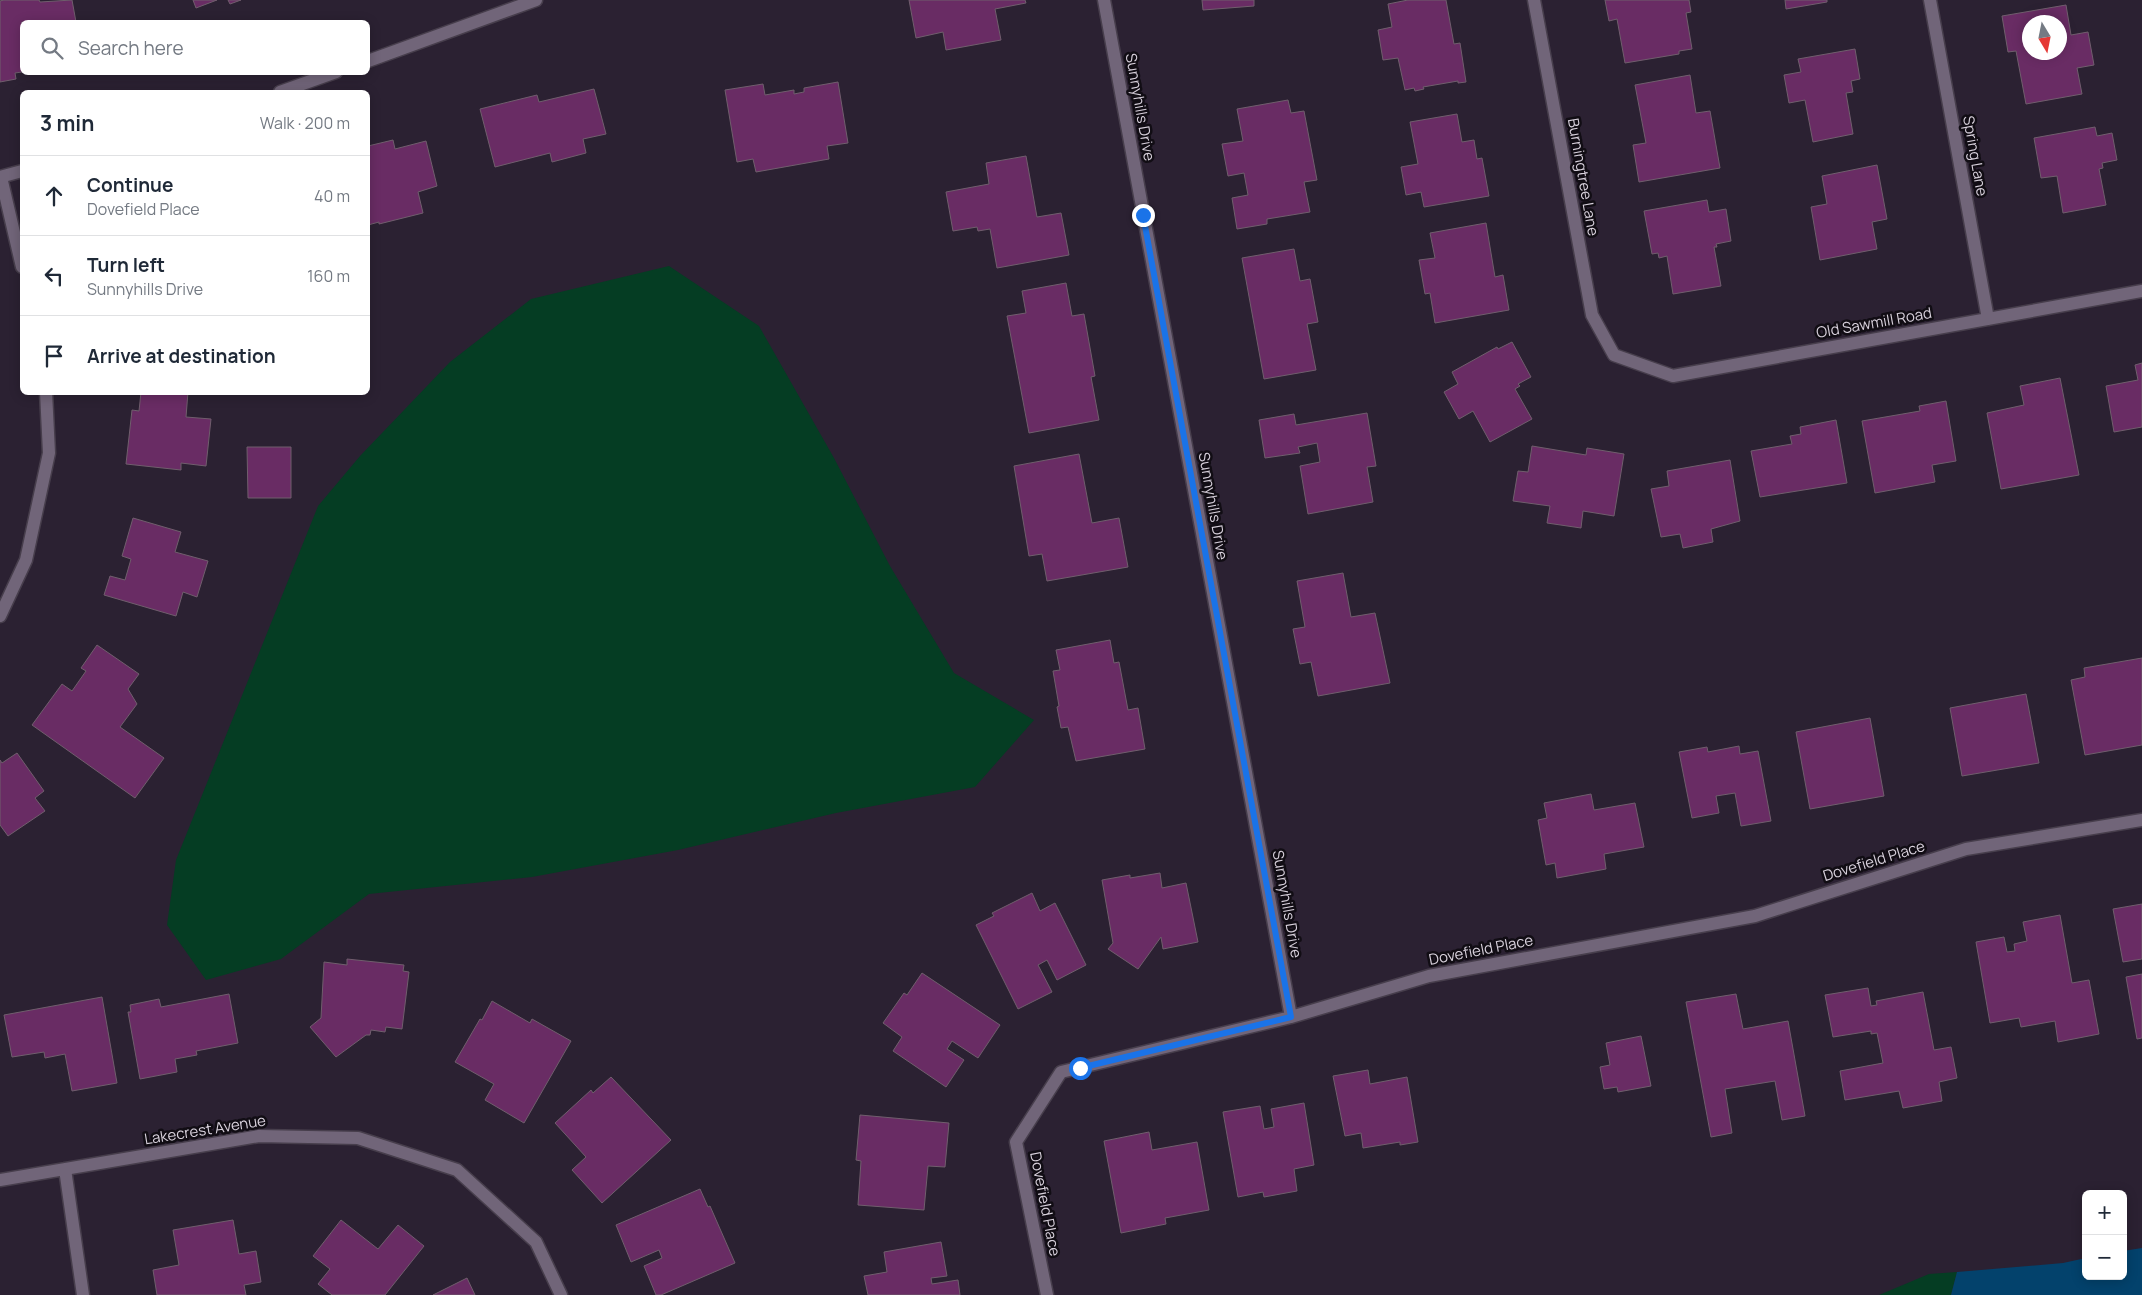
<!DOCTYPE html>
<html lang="en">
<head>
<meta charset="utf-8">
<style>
  body { margin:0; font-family:Manrope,sans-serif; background:#f2f2f3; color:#1f2937 }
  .controls { position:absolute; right:15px; bottom:15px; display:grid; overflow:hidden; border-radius:8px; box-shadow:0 2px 12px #0003 }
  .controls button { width:45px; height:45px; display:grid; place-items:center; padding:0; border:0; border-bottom:1px solid #e0e1e3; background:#fff; color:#1f2937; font:25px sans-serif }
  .compass { position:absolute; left:2022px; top:15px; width:45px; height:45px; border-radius:50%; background:#fff; box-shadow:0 2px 12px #0003; rotate:170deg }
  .stop { position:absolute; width:15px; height:15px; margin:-11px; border:4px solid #1a73e8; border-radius:50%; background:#fff }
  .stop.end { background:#1a73e8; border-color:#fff; box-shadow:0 1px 5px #0008 }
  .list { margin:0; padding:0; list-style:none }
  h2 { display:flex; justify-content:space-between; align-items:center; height:65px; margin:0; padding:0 20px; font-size:21px }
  h2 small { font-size:16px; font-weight:400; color:#747a83 }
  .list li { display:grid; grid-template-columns:32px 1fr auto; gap:15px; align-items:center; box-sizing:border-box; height:80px; padding:0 20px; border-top:1px solid #e0e1e3 }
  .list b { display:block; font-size:19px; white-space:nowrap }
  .list p { margin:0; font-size:16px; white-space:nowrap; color:#747a83 }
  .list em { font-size:16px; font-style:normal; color:#747a83 }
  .icon { flex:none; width:28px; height:28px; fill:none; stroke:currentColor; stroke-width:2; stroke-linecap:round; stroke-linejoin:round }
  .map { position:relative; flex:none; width:2142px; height:1295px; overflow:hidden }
  .search { position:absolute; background:#fff; box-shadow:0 2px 12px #0003; left:20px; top:20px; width:350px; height:55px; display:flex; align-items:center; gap:12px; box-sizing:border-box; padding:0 18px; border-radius:8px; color:#747a83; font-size:19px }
  .panel { position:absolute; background:#fff; box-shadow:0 2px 12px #0003; left:20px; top:90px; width:350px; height:305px; border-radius:8px }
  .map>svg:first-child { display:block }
  .green { fill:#053d23 }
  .water { fill:#03426c }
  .building { fill:#692c64; stroke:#705e6d; fill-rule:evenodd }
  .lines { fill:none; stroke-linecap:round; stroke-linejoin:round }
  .minor-casing { stroke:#473e4c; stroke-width:15 }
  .minor { stroke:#716579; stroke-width:12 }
  .route { stroke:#1a73e8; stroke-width:6 }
  .labels { text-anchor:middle; stroke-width:5; stroke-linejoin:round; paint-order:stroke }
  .street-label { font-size:15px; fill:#d8d1dc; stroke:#110d14 }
</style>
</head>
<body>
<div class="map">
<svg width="2142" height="1295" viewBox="0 0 2142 1295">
  <rect width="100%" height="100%" fill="#2b2132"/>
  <!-- green -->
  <path class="green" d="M669,266l90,60 75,132 56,108 64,107 80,47 -59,67 -139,26 -158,37 -146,27 -163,17 -88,65 -75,21 -39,-55 9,-65 142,-354 42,-50 90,-94 81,-63z
    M1957,1272l-6,23h-72l50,-21z"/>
  <!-- water -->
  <path class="water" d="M2142,1248v47h-191l6,-23 106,-9 23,-5v18h37v-25z"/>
  <!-- building -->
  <path class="building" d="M4,0h35l1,2 32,-2 4,22h-54v50l-7,1 1,6 -16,3v-81z
    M193,0h24l-21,8z
    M228,0h13l-11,4z
    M909,0h116l1,3 -31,6 6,31 -55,10 -3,-18 -27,6z
    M1202,0h52v6l-51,4z
    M1408,0h38l8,44 6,-1 6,39 -8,1v-2l-35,6 1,2 -9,2 -1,-3 -9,2 -7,-32 -15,2 -5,-30 14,-3 -4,-23z
    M1605,0h84l2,12 -5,1 6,36 -13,2v3l-54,9 -8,-44 -8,2z
    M1785,0h42v2l-41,7z
    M2066,5l5,30 17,-3 6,33 -17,3 5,26 -56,10 -10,-53 -8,1 -6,-36zM2030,22h30v30h-30z
    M1855,49l5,30 -9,2 2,11 -7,1 7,41 -40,8 -8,-42 -16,3 -5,-28 17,-3 -3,-13z
    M1690,75l6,38 14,-2 10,57 -81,14 -6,-37 13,-2 -11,-58z
    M838,82l10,61 -21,3 2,13 -73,13 -3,-13 -16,3 -12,-72 38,-6 2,11 29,-5v4l10,-2v-4z
    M594,89l12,45 -23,5 3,14 -34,9 -2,-9 -55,14 -15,-58 57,-14 2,7z
    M1288,100l3,13 13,-2 13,69 -13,2 6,30 -43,7v5l-30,5 -5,-31 16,-3 -4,-22 -16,3 -6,-32 21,-3 -6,-32z
    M1457,114l5,28 12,-2 3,19 5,-1 7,38 -65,11 -3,-15 -15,3 -5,-28 17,-3 -8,-42z
    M2095,127l2,9 15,-3 5,27 -15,3 1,5 -4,1 7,36 -43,8 -6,-37 -16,2 -7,-40z
    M393,140l2,9 31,-8 11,45 -19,6 5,21 -44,11v-2l-11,3v-79z
    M1026,156l11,61 24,-4 8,42 -72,13 -7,-39 -12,2 -1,-4 -24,4 -7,-39 43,-8 -3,-21z
    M1877,165l10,54 -15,3 5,27 -57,11 -9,-53 16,-3 -5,-28z
    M1707,200l2,12 17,-3 5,32 -15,3 1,3h-3l7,39 -48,8 -6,-38 -8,2 -1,-5 -6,1 -8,-43z
    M1486,223l9,54 8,-2 6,35 -74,13 -5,-30 -5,1 -6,-34 16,-2 -5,-25z
    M1294,249l6,32 10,-2 8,43 -11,2 9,46 -52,9 -22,-121z
    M1066,283l6,33 12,-2 11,62 -4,1 8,43 -70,13 -22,-117 19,-3 -4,-22z
    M1512,342l19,35 -13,7 2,2 -5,3 17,30 -42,23 -17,-31 -14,8 -15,-27 14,-8 -6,-12 45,-25 1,2z
    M2142,363v64l-28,5 -8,-46 32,-6 -3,-15z
    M2060,378l19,97 -78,14 -14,-76 37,-8 -4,-19z
    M141,392h47l-2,25 25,2 -5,47 -25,-3v7l-55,-6 6,-54 7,1z
    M1946,401l10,60 -24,4 3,17 -60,11 -13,-72 58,-10 -1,-5z
    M1367,413l9,53 -9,1 6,35 -65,12 -8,-48 20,-4 -3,-19 -19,4 2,6 -35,5 -6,-38 35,-6 2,11z
    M1836,420l11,63 -87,14 -9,-46 41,-7 -2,-8 11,-2 -1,-7z
    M1532,446l54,9 1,-7 37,6 -10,62 -31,-5 -2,17 -34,-5 3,-17 -37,-5 5,-30 10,1z
    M247,447h44v51h-43z
    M1079,454l13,69 27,-5 9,49 -81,14 -5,-27 -13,2 -15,-90z
    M1730,460l10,61 -29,8 2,13 -30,6 -3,-14 -19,3 -10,-48 18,-3 -2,-15z
    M133,518l48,14 -6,20 33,9 -11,36 -14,-5 -7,24 -72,-21 6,-19 15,4 6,-21 -9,-3z
    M1343,573l8,44 24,-4 15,70 -72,13 -7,-34 -11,2 -7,-35 12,-2 -8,-46z
    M1110,640l4,23 5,-1 9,48 10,-2 7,41 -69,12 -8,-34 -7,1 -4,-21 2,-1 -6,-35 7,-1 -4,-20z
    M97,645l42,29 -11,15 9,15 -17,23 44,31 -29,40 -103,-73 30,-41 10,7 14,-20 -5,-3z
    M2142,658v87l-57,10 -14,-75 14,-3 -1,-9z
    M2026,694l13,69 -77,13 -12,-68z
    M1870,718l14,78 -74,13 -14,-77z
    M1739,746l1,8 18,-3 13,70 -30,5 -6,-33 -19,3 3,17 -27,5 -13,-66 28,-5 1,5z
    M17,753l27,38 -9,7 10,13 -37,25 -8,-11v-65l2,3z
    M1591,794l3,16 41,-7 9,44 -40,7 2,15 -49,9 -2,-15 -9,2 -8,-45 9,-2 -3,-15z
    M1160,873l2,15 24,-5 12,59 -35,7 -2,-12 -23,32 -30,-20 5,-6 -11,-63 28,-5v3z
    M1032,893l8,18 15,-8 31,62 -29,15 -10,-20 -9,5 14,27 -34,17 -42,-84 18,-9 -2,-3z
    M2142,904v55l-19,3 -10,-53z
    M2060,915l12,68 17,-3 10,54 -41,8 -3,-21 -34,6 -2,-9 -29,5 -14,-81 28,-5 3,15 8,-1 -1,-7 13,-3 -4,-19z
    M347,959l57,6 -1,6 6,1 -7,57 -16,-2 -1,5 -14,-2 -1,5h-4l-30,22 -26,-30 11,-9 3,-56 23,3z
    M922,973l78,52 -22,33 -26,-17 -5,8 17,11 -18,27 -53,-36 9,-14 -19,-14 21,-30 3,2z
    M2142,974v64l-5,1 -11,-62z
    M1868,988l3,18 6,-1 -1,-4 47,-9 11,58 17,-3 6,31 -18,4 3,19 -39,7 -4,-17 -54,9 -5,-29 43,-8 -6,-30 -6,1v-3l-38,6 -8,-42z
    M229,994l9,49 -42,8 1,4 -22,4 2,13 -37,7 -12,-67h3l-1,-7 29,-6 2,8z
    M1736,994l7,35 45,-8 17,95 -23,4 -7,-39 -50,8 7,44 -21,4 -25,-135z
    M102,997l15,86 -45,8 -7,-37 -20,4 -1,-6 -32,5 -8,-42z
    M492,1001l38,22 2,-4 39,22 -47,82 -39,-23 9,-16 -39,-22 25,-43 2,1z
    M1641,1036l10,50 -33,6 -1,-5 -13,2 -4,-22 10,-2 -4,-22z
    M1368,1070l2,14 37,-7 11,65 -18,3v-3l-37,6 -2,-15 -16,3 -12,-60z
    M611,1077l60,63 -69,63 -30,-33 14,-13 -31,-34 36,-33 2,3z
    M1304,1103l10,62 -20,4 3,22 -33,6 -1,-5 -25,5 -15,-85 37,-6 4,23 10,-2 -3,-18z
    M860,1115l89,8 -4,44 -17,-1 -4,44 -66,-5 3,-44 -5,-1z
    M1149,1132l3,18 45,-8 12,68 -44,8 1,6 -45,9 -17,-92z
    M700,1189l8,18 2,-1 25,57 -74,32h-5l-12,-29 18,-8 -3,-8 -28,12 -15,-37z
    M233,1220l6,34 17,-3 5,31 -17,3 2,10h-89l-4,-25 26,-5 -6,-35z
    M341,1220l37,29 20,-24 26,21 -39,49h-53l-14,-11 12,-15 -17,-13z
    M941,1242l6,34 -16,2 1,6 26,-4 2,15h-92l-4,-19 23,-4 -3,-20z
    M467,1278l8,17h-42z"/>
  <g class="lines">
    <!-- minor casing -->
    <g class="minor-casing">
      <path id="minor" d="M1104,0l187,1017
        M1534,0l58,315 22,40 59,21 469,-85
        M1930,0l58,319
        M368,61l168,-61
        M280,92l56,-20
        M0,177l22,-6
        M1,177l21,90
        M0,616l26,-56 23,-107 -3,-61
        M65,1169l18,126
        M0,1180l259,-44 99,2 99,32 79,72 25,53
        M1047,1295l-31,-153 45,-70 230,-55 138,-41 326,-60 211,-67 176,-29"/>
    </g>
    <!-- minor -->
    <use href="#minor" class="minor"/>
  </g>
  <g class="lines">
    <!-- route -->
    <path class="route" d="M1080,1068l211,-51 -148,-802"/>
  </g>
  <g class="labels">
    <!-- street labels -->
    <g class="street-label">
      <text transform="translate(1140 107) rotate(80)" y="5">Sunnyhills Drive</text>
      <text transform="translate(1975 156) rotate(80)" y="5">Spring Lane</text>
      <text transform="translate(1583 177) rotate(80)" y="5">Burningtree Lane</text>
      <text transform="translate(1874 323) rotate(-10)" y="5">Old Sawmill Road</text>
      <text transform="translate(1213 506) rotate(80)" y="5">Sunnyhills Drive</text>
      <text transform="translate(1874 861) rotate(-17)" y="5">Dovefield Place</text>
      <text transform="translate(1287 904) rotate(80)" y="5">Sunnyhills Drive</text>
      <text transform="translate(1481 950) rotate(-11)" y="5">Dovefield Place</text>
      <text transform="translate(205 1130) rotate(-9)" y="5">Lakecrest Avenue</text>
      <text transform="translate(1045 1204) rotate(79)" y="5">Dovefield Place</text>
    </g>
  </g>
</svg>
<div class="controls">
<button>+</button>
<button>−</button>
</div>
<svg class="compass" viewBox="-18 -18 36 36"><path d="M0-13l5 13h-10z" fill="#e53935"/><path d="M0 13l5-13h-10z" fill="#747a83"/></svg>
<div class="stop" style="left:1080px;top:1068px"></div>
<div class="stop end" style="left:1143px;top:215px"></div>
<div class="search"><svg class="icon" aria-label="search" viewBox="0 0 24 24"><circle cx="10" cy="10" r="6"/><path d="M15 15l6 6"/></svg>Search here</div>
<section class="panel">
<h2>3 min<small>Walk · 200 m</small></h2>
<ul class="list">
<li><svg class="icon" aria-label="ahead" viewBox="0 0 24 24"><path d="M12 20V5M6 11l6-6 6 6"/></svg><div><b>Continue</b><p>Dovefield Place</p></div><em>40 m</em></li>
<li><svg class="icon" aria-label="left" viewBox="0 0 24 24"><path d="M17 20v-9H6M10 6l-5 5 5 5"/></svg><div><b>Turn left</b><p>Sunnyhills Drive</p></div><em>160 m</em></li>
<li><svg class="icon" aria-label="arrive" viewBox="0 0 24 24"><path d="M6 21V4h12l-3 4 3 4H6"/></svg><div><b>Arrive at destination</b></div></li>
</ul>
</section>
</div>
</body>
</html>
